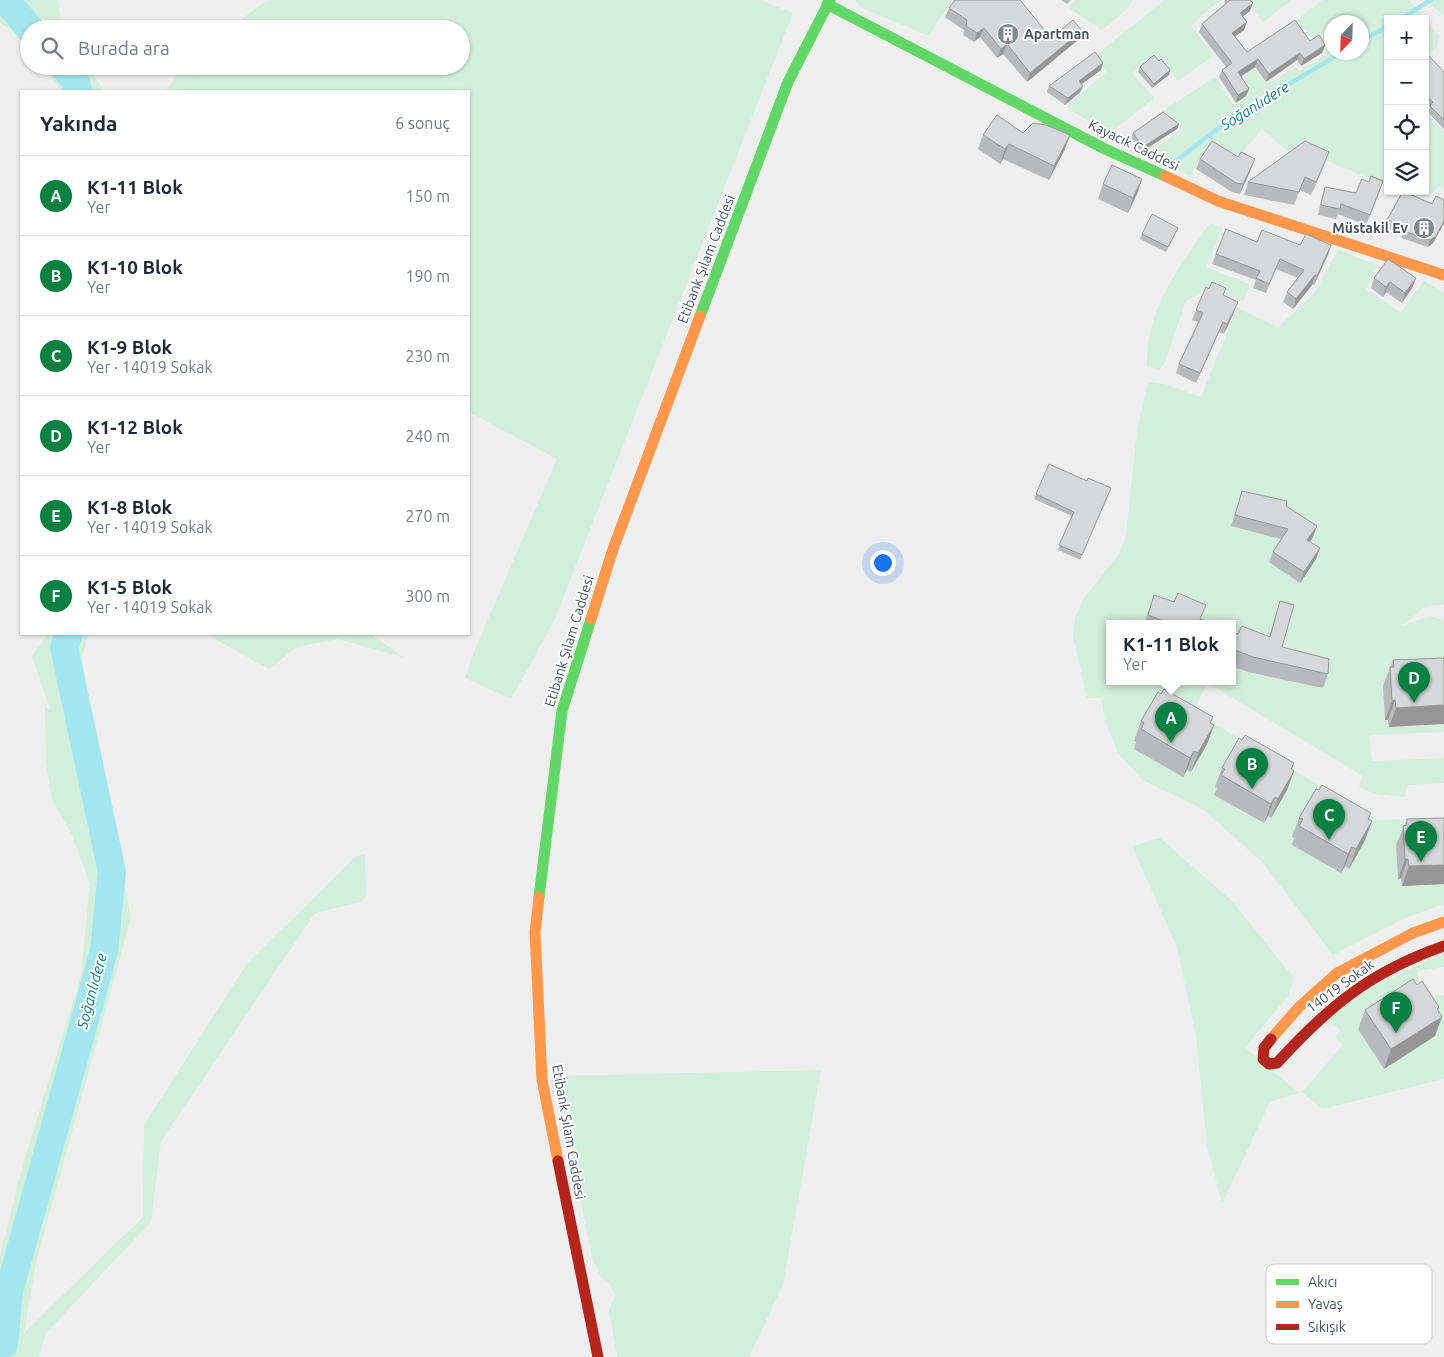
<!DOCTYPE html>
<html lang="tr">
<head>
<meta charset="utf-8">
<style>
  body { margin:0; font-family:Ubuntu,sans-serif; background:#f6f6f7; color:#1f2937 }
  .controls { position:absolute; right:15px; top:15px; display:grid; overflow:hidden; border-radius:0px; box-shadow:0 1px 4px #0004 }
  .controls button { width:45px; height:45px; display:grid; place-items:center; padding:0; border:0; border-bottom:1px solid #e0e1e3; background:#fff; color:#1f2937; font:25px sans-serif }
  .compass { position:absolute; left:1324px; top:15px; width:45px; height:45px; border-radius:50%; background:#fff; box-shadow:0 1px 4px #0004; rotate:203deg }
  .you { position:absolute; left:882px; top:562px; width:18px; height:18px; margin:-12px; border:4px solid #fff; border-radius:50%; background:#1a73e8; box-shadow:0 0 0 8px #1a73e833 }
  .badge { display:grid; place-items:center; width:32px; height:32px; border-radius:50%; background:#0b8043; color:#fff; font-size:16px; font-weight:700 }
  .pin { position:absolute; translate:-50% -41px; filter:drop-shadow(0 1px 2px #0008) }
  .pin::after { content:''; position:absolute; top:26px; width:18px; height:15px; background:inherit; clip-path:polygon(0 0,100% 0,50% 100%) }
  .popup { position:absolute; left:1106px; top:620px; width:130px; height:65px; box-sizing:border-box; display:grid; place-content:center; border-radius:0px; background:#fff; filter:drop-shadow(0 1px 4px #0005); font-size:16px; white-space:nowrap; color:#747a83 }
  .popup b { font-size:19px; color:#1f2937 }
  .popup::after { content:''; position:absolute; left:50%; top:100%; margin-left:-10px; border:10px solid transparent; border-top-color:#fff }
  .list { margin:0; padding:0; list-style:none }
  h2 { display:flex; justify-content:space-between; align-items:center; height:65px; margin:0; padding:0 20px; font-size:21px }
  h2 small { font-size:16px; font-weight:400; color:#747a83 }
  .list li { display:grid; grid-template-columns:32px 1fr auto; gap:15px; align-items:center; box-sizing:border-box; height:80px; padding:0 20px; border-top:1px solid #e0e1e3 }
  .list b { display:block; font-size:19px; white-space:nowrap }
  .list p { margin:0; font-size:16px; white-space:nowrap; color:#747a83 }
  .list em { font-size:16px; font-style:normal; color:#747a83 }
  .icon { flex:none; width:28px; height:28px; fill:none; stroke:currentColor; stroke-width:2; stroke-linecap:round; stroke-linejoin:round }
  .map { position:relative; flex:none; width:1444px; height:1357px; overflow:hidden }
  .search { position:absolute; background:#fff; box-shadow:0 1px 4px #0004; left:20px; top:20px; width:450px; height:55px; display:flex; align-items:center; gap:12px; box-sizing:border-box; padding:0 18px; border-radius:28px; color:#747a83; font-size:19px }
  .panel { position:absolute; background:#fff; box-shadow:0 1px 4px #0004; left:20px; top:90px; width:450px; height:545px; border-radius:0px }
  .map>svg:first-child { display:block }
  .green { fill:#d1efda; fill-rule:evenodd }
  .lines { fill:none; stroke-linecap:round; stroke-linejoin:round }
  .stream { stroke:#a4e6ef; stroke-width:4.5 }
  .river { stroke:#a4e6ef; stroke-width:28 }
  .fast { stroke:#63d668; stroke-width:11 }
  .slow { stroke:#ff974d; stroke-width:11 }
  .jam { stroke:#b3261e; stroke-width:11 }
  .wall { fill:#b8b9ba }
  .shaded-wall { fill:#969697 }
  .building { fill:#d6d7d8; stroke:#969697 }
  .labels { text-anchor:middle; stroke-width:4; stroke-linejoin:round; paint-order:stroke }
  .poi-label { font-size:14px; font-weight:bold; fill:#45535c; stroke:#fff; text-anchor:start }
  .street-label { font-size:14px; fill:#45535c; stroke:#fff }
  .water-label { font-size:15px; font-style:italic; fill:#087f8e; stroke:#fff }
  .key { fill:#fff; stroke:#c7cbce; stroke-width:1 }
  .key-label { font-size:14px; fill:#45535c }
</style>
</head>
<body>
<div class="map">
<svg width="1444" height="1357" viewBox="0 0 1444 1357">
  <rect width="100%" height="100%" fill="#efeeee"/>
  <!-- green -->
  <path class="green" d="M0,0h58l4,29h-33v21l-19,-21 -10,-6z
    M275,0h486l32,13 -239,608 -43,78 -46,-21 10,-29 82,-190 -88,-47v-321h-304l19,-25h277v-37h-232l34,-26z
    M855,0h97l-23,36 -69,-29z
    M1076,0h56l-5,9 -25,21 -33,-22z
    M1165,0h55l-29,25 22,31 -35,25 -23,-27 -23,19 22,25 -45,36 -43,-27 40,-35 -13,-15z
    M1247,0h45l-29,22z
    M1322,0h87l16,19h-37v167l-88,-36 -10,3 -28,-24 -27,32 -28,-14 -17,29 -44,-22 36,-25 -21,-17 54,-35 19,28 15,-10 -10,-15 8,-6 -9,-13 7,-5 21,28 30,-17 3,4 28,-17 -10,-17 -5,1 -15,-18zM1332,22h30v30h-30z
    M1426,0h18v16z
    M1425,19l14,16 -2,12 -12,12z
    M42,66h46l16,25h-42z
    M1425,112l19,19v59l-5,-4 -11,12 -26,-7h23z
    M1210,223l13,5 -17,39 45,18 -8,16 -39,-14 -6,8 -12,6 -21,61 -5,7 -13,-2c-2,-57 32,-99 63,-144z
    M1338,250l40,15 -12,25 35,22 23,-31 20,12v312l-18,1 -24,20c14,-4 29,-15 42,-4v110l-75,3 3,26 72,-3v25l-37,2 -2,12 -30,-3 -16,-7 4,-11 -155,-93 -15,28 185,109 66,-2v86l-39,14 -72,37 -70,-92 -59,-53 -61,-30 -25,-27 -13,-32 -4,-23h-14l-14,-62 2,-18 9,-20 35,-44 7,-18 11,-106 11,-48 17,2 36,13 36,-89 41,19 35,-32zM1110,624h122v58h-122z
    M48,634h41l-7,22 8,68 4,4 37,190 -95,344 -12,71 119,-116 1,-92 102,-160 109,-108 10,-3 1,42 -5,6 -46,11 -154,228 -10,81 -105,111 -7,24h-39v-101l23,-92 58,-188 9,-93 -19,-50 -19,-34 -6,-36 -1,-56 5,2 -18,-53z
    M206,634h165l33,24 -66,-19 -41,8 -28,22z
    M1160,838l72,63 62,77 -5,17 -44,53 54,45 -29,9 -48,102 -15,-59 -11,-109 -19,-89 -45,-101z
    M1444,952v15l-27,4 4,25 23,-1v84l-122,30 -20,-17 41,-47 -8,-8 6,-7 -14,-10 37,-29z
    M821,1070l-38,215 -34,72h-132l-8,-48 7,-14 -7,-12 -8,-6 -9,-19 -35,-182z"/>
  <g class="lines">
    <!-- stream -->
    <path class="stream" d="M1400,19l31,-19
      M1362,41l26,-15
      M1170,165l65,-49 108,-64"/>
    <!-- river -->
    <path class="river" d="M6,0l24,29
      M63,66l12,14 3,11
      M4,1344l5,-53 95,-340 8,-79 -48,-225 5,-13"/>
    <!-- fast -->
    <path class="fast" d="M827,4l276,144 62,28
      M700,316l88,-234 42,-82
      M539,897l23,-186 29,-92"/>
    <!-- slow -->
    <path class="slow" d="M1165,176l53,25 226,74
      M591,619l22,-70 87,-233
      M539,897l-4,35 7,148 16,81
      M1271,1039l28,-32 38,-34 76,-40 31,-11"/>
    <!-- jam -->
    <path class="jam" d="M1271,1039l-7,9 -1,11 6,5 8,-1c52,-57 93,-91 167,-117
      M558,1161l40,196"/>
  </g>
  <!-- wall -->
  <path class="wall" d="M1061,0h10l-4,4z
    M1225,0h25v11l-8,5 2,14 -9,6 12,16 63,-11 15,4 -3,8 -21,13 -4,-6 -31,22 -11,-15 -14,9 8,13 -3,7 -10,7 -17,-26 3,-7 4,-3 -27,-35 3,-8 23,-20 -1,-1z
    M949,8l102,30 27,2 -51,42 -24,-28 -6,4 -17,-21 -6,5 -11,-7 1,-5 -19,-13z
    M1425,59l19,13v57l-16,-17 2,-5 -5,-4z
    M1159,61l11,9 -1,5 -17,13 -14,-16 2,-5z
    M1103,63l-2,7 -19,14 1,2 -3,6 -15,13 -18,-13 2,-6z
    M1179,124l-2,5 -36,23 -10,-14 2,-5z
    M1023,133l42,16 -16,31 -46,-21 -3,5 -22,-15 5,-14z
    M1200,159h55l-15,35 -8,-2 -36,-23z
    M1324,165l-13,30 -11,-5 -6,15 -50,-10 4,-13z
    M1142,179l-5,15 -9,19 -30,-14 5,-15z
    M1325,187l31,6 24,-2 -14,34 -28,-11 -2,5 -18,-4 4,-18z
    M1444,200v23l-11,20 -5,4 -27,-9 2,-5 -19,-6 3,-7z
    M1178,228l-12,24 -26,-13 2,-5z
    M1226,229l31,13 43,3h31l-17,40h-2l-19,24 -10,-7 4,-10 11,-14 -22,-9 -10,24 -13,-5 3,-8 -44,-16z
    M1374,278h42l-4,10 -10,15 -16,-11 -3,5 -12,-9z
    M1226,288l-3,7 11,17 -10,22 -5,-2 -23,51 -20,-10 3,-9 19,-42 -6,-2 4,-10 13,-21z
    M1087,481l24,7 -31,72 -22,-10 14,-34 -38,-17 2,-5z
    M1242,491l44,15 27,31 -4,5 11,6 -4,11 -16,24 -31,-21 4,-10 8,-13 -50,-13z
    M1154,595l47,24 13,5h-70z
    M1280,601l2,46 46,27 -5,14 -75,-16 -16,-6v-34l6,2 31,3z
    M1444,658l-55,69 -1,-7h-3l-2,-34 10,-26z
    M1161,694l52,23 -2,6 3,2 -7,19 -16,28 -4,-2 -4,7 -49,-28 2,-7 -2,-1 7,-20z
    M1294,763l-2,6 2,2 -7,19 -16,28 -3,-2 -4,7 -50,-28 3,-7 -2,-1 7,-19z
    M1371,813l-2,6 3,2 -7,19 -16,29 -4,-3 -4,7 -49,-28 2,-7 -2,-1 7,-19z
    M1444,818v66l-42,2 -1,-8 -3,1 -2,-34 11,-26z
    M1417,985l21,26 -3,25 -51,33 -26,-40 7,-19z"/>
  <!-- shaded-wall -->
  <path class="shaded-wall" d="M1253,3l-3,8 -13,10 3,-8z
    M1247,22l-3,8 -15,11 3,-8z
    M984,28l-4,9 -6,5 3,-9z
    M1082,31l-4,9 -51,42 3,-9z
    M1007,44l-4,10 -6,4 4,-9z
    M1325,45l-3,8 -21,13 3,-7z
    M1300,53l-3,7 -31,22 3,-8z
    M1258,59l-3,8 -19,13 2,-8z
    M1103,63l-2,7 -25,18 3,-7z
    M1170,70l-1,5 -17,13 2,-4z
    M1083,86l-3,6 -15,13 3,-7z
    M1249,89l-3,7 -10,7 2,-8z
    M1179,124l-2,5 -36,23 2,-5z
    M1070,135l-5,14 -16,31 5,-14z
    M1009,144l-6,15 -3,5 5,-15z
    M1329,152l-5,13 -13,30 5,-13z
    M1255,159l-4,10 -11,25 3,-10z
    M1142,179l-5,15 -9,19 5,-15z
    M1444,221v2l-11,20 -5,4 2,-7z
    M1331,245l-3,10 -14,30 3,-9z
    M1315,275l-3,10 -19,24 3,-10z
    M1416,278l-4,10 -10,15 3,-10z
    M1390,282l-4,10 -3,5 3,-10z
    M1238,302l-4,10 -10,22 3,-10z
    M1223,322l-4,10 -23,51 4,-10z
    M1317,526l-4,11 -10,14 4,-11z
    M1320,548l-4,11 -16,24 4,-11z
    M1395,700l-7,20h-3l7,-19z
    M1444,705v19l-55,3 7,-19z
    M1214,725l-7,19 -16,28 7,-19z
    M1194,751l-7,19 -4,7 7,-19z
    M1294,771l-7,19 -16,28 7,-19z
    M1275,797l-7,19 -4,7 7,-19z
    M1372,821l-7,19 -16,29 7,-20z
    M1352,847l-7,19 -4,7 7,-19z
    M1405,859h3l-7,19 -3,1z
    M1444,865v19l-42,2 7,-20z
    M1439,1007l-5,15 8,-5 -7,19 -51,33 7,-20z"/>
  <!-- building -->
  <path class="building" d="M955,0h65l31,38 22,-18 9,11 -52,42 -23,-29 -6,5 -17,-21 -7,5 -11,-7 1,-6 -18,-12z
    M1230,0h20l3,3 -13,10 7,9 -15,11 15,19 48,-32 15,21 9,-6 6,10 -21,14 -4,-6 -31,21 -11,-15 -20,13 11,17 -11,6 -16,-25 10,-7 -30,-39z
    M1095,52l8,11 -24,18 4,5 -15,12 -19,-12z
    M1154,55l5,6 2,-2 9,11 -16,14 -14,-17z
    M1429,56l15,16v48l-14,-14 3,-4 -8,-8v-35z
    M1163,112l16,12 -36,23 -10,-14z
    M997,115l26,18 10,-10 13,2 24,10 -16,31 -45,-22 -4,5 -22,-14z
    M1212,141l26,16 3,-5 14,7 -12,25 -7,-1 -36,-24z
    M1305,141l24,11 -13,30 -11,-5 -6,15 -51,-10z
    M1112,165l30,14 -9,19 -30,-14z
    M1371,176l12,5 -13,34 -29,-11 -1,5 -19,-4 4,-18 31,6 6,-14 7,3z
    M1403,191l29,13 4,-8 8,4v21l-8,15 -6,4 -26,-9 3,-5 -20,-6z
    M1152,214l26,14 -10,19 -26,-13z
    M1226,229l31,13 5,-12 38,15 6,-11 25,11 -14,31 -2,-1 -19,24 -9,-7 17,-22 -24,-11 -11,25 -13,-6 4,-7 -44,-17z
    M1388,259l28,19 -11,15 -15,-11 -4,5 -12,-9z
    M1212,282l14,6 -3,7 15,7 -11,22 -4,-2 -23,51 -21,-9 24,-51 -7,-3 10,-23 3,2z
    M1049,464l38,17 1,-3 23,10 -29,67 -23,-10 15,-33 -38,-18z
    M1242,491l45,10 -1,5 31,20 -10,14 13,8 -16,24 -31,-20 15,-23 -53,-14z
    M1178,593l28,12 -6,14 14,5h-43l-23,-9 6,-20 20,7z
    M1280,601l14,4 -12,42 47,12 -1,15 -75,-17 -21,-8v-17l6,2 4,-8 28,11z
    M1444,658v47l-48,3 -1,-8 -3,1 -2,-34h4l-1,-7z
    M1164,689l49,28 -3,6 4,2 -16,28 -4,-2 -4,7 -49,-29 3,-6 -3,-2 17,-29 3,2z
    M1245,735l49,28 -3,6 3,2 -16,28 -3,-2 -4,7 -50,-29 4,-6 -3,-1 17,-30 3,2z
    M1322,785l49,28 -3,6 4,2 -16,28 -4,-2 -4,7 -49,-28 4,-7 -4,-1 17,-29 3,1z
    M1444,818v47l-35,1 -1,-7h-3l-2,-33 4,-1v-6z
    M1413,979l4,6 5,-4 17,26 -2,2 5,8 -51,32 -26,-39z"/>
  <!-- icons -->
  <defs>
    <g id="building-disc" transform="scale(1.125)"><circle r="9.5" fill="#80898f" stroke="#fff"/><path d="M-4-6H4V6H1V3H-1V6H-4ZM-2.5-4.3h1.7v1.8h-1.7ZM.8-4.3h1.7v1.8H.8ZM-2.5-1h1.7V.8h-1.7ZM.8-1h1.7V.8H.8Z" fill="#fff"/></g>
  </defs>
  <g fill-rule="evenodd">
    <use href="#building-disc" x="1008" y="34"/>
    <use href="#building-disc" x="1424" y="228"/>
  </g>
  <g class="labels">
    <!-- poi labels -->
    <g class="poi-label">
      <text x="1024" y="39">Apartman</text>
      <text x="1408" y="233" text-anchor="end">Müstakil Ev</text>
    </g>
    <!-- street labels -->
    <g class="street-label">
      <text transform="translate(1134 145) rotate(26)" y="5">Kayacık Caddesi</text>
      <text transform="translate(706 259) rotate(-69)" y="5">Etibank Şılam Caddesi</text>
      <text transform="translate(569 641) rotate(-73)" y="5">Etibank Şılam Caddesi</text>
      <text transform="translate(1340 986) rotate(-36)" y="5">14019 Sokak</text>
      <text transform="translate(569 1132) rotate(80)" y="5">Etibank Şılam Caddesi</text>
    </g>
    <!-- water labels -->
    <g class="water-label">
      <text transform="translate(1255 106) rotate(-32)" y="5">Soğanlıdere</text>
      <text transform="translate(92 991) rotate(-75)" y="5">Soğanlıdere</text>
    </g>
  </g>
  <!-- legend -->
  <rect x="1266" y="1264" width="166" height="80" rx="8" class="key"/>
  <rect x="1276" y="1279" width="23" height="6" fill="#63d668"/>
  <rect x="1276" y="1301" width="23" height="7" fill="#ff974d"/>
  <rect x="1276" y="1324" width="23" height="6" fill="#b3261e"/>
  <g class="key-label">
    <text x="1308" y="1287">Akıcı</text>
    <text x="1308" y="1309">Yavaş</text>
    <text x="1308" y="1332">Sıkışık</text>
  </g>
</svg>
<div class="controls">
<button>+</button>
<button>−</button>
<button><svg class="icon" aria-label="locate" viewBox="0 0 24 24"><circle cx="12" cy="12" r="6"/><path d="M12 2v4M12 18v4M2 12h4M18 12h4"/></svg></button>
<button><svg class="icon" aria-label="layers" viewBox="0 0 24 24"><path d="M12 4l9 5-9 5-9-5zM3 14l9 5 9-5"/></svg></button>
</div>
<svg class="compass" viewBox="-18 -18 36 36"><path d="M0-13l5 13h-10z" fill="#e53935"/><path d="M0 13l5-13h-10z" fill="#747a83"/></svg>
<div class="you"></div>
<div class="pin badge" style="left:1171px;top:743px">A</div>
<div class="popup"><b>K1-11 Blok</b>Yer</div>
<div class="pin badge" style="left:1252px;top:789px">B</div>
<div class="pin badge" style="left:1329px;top:840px">C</div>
<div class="pin badge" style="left:1414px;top:703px">D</div>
<div class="pin badge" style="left:1421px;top:862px">E</div>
<div class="pin badge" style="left:1396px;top:1033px">F</div>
<div class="search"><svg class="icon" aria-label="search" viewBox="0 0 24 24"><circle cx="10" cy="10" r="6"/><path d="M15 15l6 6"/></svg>Burada ara</div>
<section class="panel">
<h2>Yakında<small>6 sonuç</small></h2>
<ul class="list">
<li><span class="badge">A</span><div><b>K1-11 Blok</b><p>Yer</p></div><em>150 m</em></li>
<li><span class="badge">B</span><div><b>K1-10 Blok</b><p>Yer</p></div><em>190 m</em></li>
<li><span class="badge">C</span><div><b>K1-9 Blok</b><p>Yer · 14019 Sokak</p></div><em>230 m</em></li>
<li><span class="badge">D</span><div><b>K1-12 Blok</b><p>Yer</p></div><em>240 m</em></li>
<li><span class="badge">E</span><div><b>K1-8 Blok</b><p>Yer · 14019 Sokak</p></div><em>270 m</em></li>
<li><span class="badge">F</span><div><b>K1-5 Blok</b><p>Yer · 14019 Sokak</p></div><em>300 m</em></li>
</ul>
</section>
</div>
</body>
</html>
